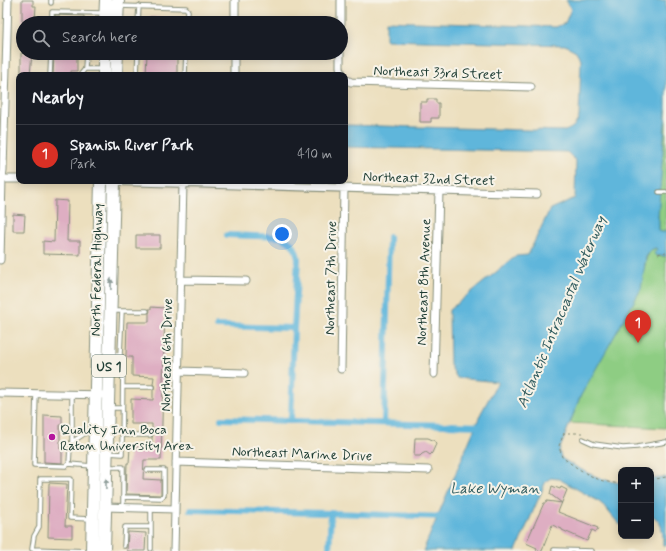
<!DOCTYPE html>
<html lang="en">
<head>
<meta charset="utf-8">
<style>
  body { margin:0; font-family:Mynerve,sans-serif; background:#242831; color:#f1f3f6 }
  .controls { position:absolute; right:12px; bottom:12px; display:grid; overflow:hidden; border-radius:8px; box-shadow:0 2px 10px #0003 }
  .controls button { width:36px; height:36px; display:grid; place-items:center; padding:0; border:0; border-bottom:1px solid #363941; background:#171b24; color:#f1f3f6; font:20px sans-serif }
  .you { position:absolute; left:282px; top:234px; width:14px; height:14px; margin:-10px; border:3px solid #fff; border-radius:50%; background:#1a73e8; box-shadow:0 0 0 6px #1a73e833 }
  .badge { display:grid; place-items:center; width:26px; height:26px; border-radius:50%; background:#d93025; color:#fff; font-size:13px; font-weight:700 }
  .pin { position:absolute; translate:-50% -33px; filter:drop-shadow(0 1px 2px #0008) }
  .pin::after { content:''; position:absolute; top:21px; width:14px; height:12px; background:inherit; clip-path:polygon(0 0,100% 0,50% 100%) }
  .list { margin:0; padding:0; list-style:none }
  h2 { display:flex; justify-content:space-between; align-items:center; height:52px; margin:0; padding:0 16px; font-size:17px }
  h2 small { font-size:13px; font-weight:400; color:#9ea1a6 }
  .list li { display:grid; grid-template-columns:26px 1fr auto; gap:12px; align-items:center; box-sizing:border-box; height:60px; padding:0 16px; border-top:1px solid #363941 }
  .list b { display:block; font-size:15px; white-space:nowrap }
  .list p { margin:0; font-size:13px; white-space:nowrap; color:#9ea1a6 }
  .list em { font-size:13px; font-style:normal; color:#9ea1a6 }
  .icon { flex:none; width:22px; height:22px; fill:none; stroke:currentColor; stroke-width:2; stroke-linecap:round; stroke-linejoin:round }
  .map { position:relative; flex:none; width:666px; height:551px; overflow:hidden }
  .search { position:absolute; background:#171b24; box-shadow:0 2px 10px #0003; left:16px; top:16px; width:332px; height:44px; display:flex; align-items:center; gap:10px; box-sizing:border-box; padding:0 14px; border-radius:22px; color:#9ea1a6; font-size:15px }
  .panel { position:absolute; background:#171b24; box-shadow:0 2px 10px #0003; left:16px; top:72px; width:332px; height:112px; border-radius:8px }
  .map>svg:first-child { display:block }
  .green { fill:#8ecd83; stroke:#56855c }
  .water { fill:#5eb6db; stroke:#3e7a88 }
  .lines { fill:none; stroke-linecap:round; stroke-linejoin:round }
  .canal { stroke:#5eb6db; stroke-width:6 }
  .building { fill:#deaec2 }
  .service-casing { stroke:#868e79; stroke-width:5.5 }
  .minor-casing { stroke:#868e79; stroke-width:9 }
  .primary-casing { stroke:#868e79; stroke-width:14 }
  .path { stroke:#868e79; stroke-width:1; stroke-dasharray:3 3; stroke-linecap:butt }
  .service { stroke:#fff; stroke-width:3.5 }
  .minor { stroke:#fff; stroke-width:7 }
  .primary { stroke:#fff; stroke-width:12 }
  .oneway { fill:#8f9e9a }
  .poi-dot { fill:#b5179e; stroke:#f7f3e8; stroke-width:1.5 }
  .labels { text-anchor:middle; stroke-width:4; stroke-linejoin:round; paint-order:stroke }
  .shield { fill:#f7f3e8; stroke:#60746a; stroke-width:1 }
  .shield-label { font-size:13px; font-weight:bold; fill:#1f3d34 }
  .street-label { font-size:14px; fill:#1f3d34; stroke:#f7f3e8 }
  .poi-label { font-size:14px; fill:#1f3d34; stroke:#f7f3e8; text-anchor:start }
  .water-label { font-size:15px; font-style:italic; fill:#2f5b5e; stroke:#f7f3e8 }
</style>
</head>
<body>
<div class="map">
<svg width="666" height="551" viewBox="0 0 666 551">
  <rect width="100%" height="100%" fill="#f7f3e8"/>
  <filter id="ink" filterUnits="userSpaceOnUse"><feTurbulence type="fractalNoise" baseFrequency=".025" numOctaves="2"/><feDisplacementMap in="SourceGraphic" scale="8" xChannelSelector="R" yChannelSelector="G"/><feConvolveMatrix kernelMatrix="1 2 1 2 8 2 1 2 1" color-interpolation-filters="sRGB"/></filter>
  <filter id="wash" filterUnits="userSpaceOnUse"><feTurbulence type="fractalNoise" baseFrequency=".012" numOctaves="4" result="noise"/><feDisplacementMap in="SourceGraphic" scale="16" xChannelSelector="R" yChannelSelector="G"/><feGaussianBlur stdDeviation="0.9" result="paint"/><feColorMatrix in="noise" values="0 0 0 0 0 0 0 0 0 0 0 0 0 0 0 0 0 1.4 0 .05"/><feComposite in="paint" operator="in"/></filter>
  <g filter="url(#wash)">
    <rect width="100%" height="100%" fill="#ecdfbe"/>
    <!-- green -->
    <path class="green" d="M666,110v119l-1,3h-3l-3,-1c0,-8 -1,-15 -1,-22z
      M655,248l2,1 -1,7h10v172l-96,-5 10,-26 65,-132c1,-7 3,-13 10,-17z"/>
    <!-- water -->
    <path class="water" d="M566,0h100v110l-8,107 1,3v11l3,1h3l1,-3v27h-10l-2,-3 3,-4 -2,-1 -4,2 -5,7 -5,32 -61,108 -21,54 2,6 3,3c20,11 34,20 57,23v42l-2,-1 -16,-19 -5,-4 -39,-22 -8,-1 -5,3 -30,70h-93l58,-138 17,-31 -41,-4 -7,-13 -1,-55 67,-54 12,-1 22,-46 25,-11 1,-37 -9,-9 -222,-5v-22l220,6c8,-3 11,-6 14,-14l2,-57 -5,-9 -11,-6 -179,-5v-19l170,6 9,-4 6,-14z
      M666,477v68h-3c0,-12 0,-24 -12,-30v-36z"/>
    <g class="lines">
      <!-- canal -->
      <path class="canal" d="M227,235l53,2c12,5 16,9 18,22l-4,69 -3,92
        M217,326l77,2
        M221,419l262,7
        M384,423l5,-186
        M190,510l141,3 113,4
        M329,551l2,-38"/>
    </g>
    <g id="blocks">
      <!-- building -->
      <path class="building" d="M22,0h11v6h3l-1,15h-13z
        M55,15l29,1v7h-29z
        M150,17l28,1v5h-29z
        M21,53h11l-2,22h-9l1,-2h-1z
        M54,53h23v18h-6v4h-18z
        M147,53h30v22h-31z
        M427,99h9v4h3v15h-8v4h-11v-20h7z
        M55,200l13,1 -1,40h13v14l-37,-1v-13l11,1z
        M13,214l12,1 -1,16h-11z
        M136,235h24v13h-24z
        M151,307l14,1 -4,152h-17l-1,19 18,1v14l-1,1 -34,-1 1,-31h2l1,-16 22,1v-10l1,-3 -1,-3v-8h-21v-25l22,1v-10l2,-3 -2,-3 1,-7 -22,-1v-19h-6v-1l1,-34h22v-9l1,-2 -1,-2h2z
        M44,415l18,1v9h-2v24h2v14l-18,-1z
        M415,438h13l7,3 1,3 -4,9 -2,2 -4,-3 -4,2 -2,2h-6z
        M49,483l18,1 -2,42h7v12l-24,-1z
        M552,486l8,3 1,-2 6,3 -9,22 40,16 -2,4 -4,-2 -5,11 -25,-11v-1l-10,-4 -10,26h-3l-3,-1 1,-2 -11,-5 18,-40h2l1,-2 15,2 -12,-9z
        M128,532l18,1 -1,18h-18z"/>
    </g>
  </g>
  <g filter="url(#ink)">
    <use href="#blocks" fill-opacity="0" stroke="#868e79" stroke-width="1"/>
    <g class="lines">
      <!-- service casing -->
      <g class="service-casing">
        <path id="service" d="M51,3v-3
          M119,6l67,2 2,3 -1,12
          M52,23v-11l52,1
          M138,23l1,-17
          M85,69l1,-16
          M50,75l1,-22
          M80,75l5,-6h17
          M137,75l1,-22
          M185,75l1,-22
          M659,192h7
          M113,311h34
          M120,355l2,-44
          M123,387h29
          M36,394l-2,71 32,1 3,-2
          M111,408h11
          M92,430h-2l-18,12 -2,6 -1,16 23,2
          M122,435h28
          M583,439l11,5 29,4 14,-1 29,-5
          M72,442v-47
          M108,453l14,1 1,-97 -3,-2h-9
          M107,467h16v40
          M123,497l38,1 3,-3v-25h-17
          M124,546l1,-19h26
          M32,549l2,-13 5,-9 1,-48h31l-1,39 20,1
          M32,549l57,2
          M151,549v-41
          M554,550l38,1"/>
      </g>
      <!-- minor casing -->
      <g class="minor-casing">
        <path id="minor" d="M235,23v-23
          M341,23v-23
          M340,53v14l2,8
          M234,75v-22
          M345,79l6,3 180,5
          M0,179h19
          M103,181l434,13
          M0,260l2,-81 1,-9 5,-170
          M181,280l65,1
          M341,369l3,-181
          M178,371l66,2
          M434,374l5,-183
          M0,393l108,2
          M176,462l252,8
          M105,507l70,2
          M174,551l9,-367"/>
      </g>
      <!-- primary casing -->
      <g class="primary-casing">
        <path id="primary" d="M105,23l1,-23
          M117,23l1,-23
          M104,75v-22
          M116,75l1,-22
          M92,551l9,-370
          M104,551l10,-370"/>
      </g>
      <!-- path -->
      <path class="path" d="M658,254l8,-2
        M582,434v-1h-18l-5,13 3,11c10,8 25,18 38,23 6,2 14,3 21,4
        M651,480l15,-3"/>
      <!-- service -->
      <use href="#service" class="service"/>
      <!-- minor -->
      <use href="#minor" class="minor"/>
      <!-- primary -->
      <use href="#primary" class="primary"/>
    </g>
    <!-- one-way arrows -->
    <defs><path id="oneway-solid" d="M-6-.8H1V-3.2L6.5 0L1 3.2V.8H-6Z"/></defs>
    <g class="oneway">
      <use href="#oneway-solid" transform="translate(111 284) rotate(-89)"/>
      <use href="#oneway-solid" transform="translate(106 484) rotate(-89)"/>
    </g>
  </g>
  <!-- markers -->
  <circle class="poi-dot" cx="52" cy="437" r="4"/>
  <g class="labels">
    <!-- shield labels -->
    <rect class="shield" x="92" y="355" width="34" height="22" rx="3"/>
    <g class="shield-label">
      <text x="109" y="371">US 1</text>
    </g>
    <!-- street labels -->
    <g class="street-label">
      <text transform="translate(438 72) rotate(2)" y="5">Northeast 33rd Street</text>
      <text transform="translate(429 178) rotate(2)" y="5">Northeast 32nd Street</text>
      <text transform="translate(96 270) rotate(-89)" y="5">North Federal Highway</text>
      <text transform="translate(330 278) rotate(-89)" y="5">Northeast 7th Drive</text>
      <text transform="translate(423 282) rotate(-88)" y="5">Northeast 8th Avenue</text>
      <text transform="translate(166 355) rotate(-89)" y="5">Northeast 6th Drive</text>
      <text transform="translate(302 453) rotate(2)" y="5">Northeast Marine Drive</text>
    </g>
    <!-- poi labels -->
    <g class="poi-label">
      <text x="60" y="434">Quality Inn Boca<tspan x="60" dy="16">Raton University Area</tspan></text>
    </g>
    <!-- water labels -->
    <g class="water-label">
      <text transform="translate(561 312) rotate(-67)" y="5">Atlantic Intracoastal Waterway</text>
      <text x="495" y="493">Lake Wyman</text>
    </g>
  </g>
</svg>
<div class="controls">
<button>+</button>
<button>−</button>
</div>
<div class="you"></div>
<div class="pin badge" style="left:638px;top:343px">1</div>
<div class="search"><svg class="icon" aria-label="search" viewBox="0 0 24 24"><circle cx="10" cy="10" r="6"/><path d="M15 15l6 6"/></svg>Search here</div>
<section class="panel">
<h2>Nearby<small></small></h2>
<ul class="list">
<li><span class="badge">1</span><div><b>Spanish River Park</b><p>Park</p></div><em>410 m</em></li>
</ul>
</section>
</div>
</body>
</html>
